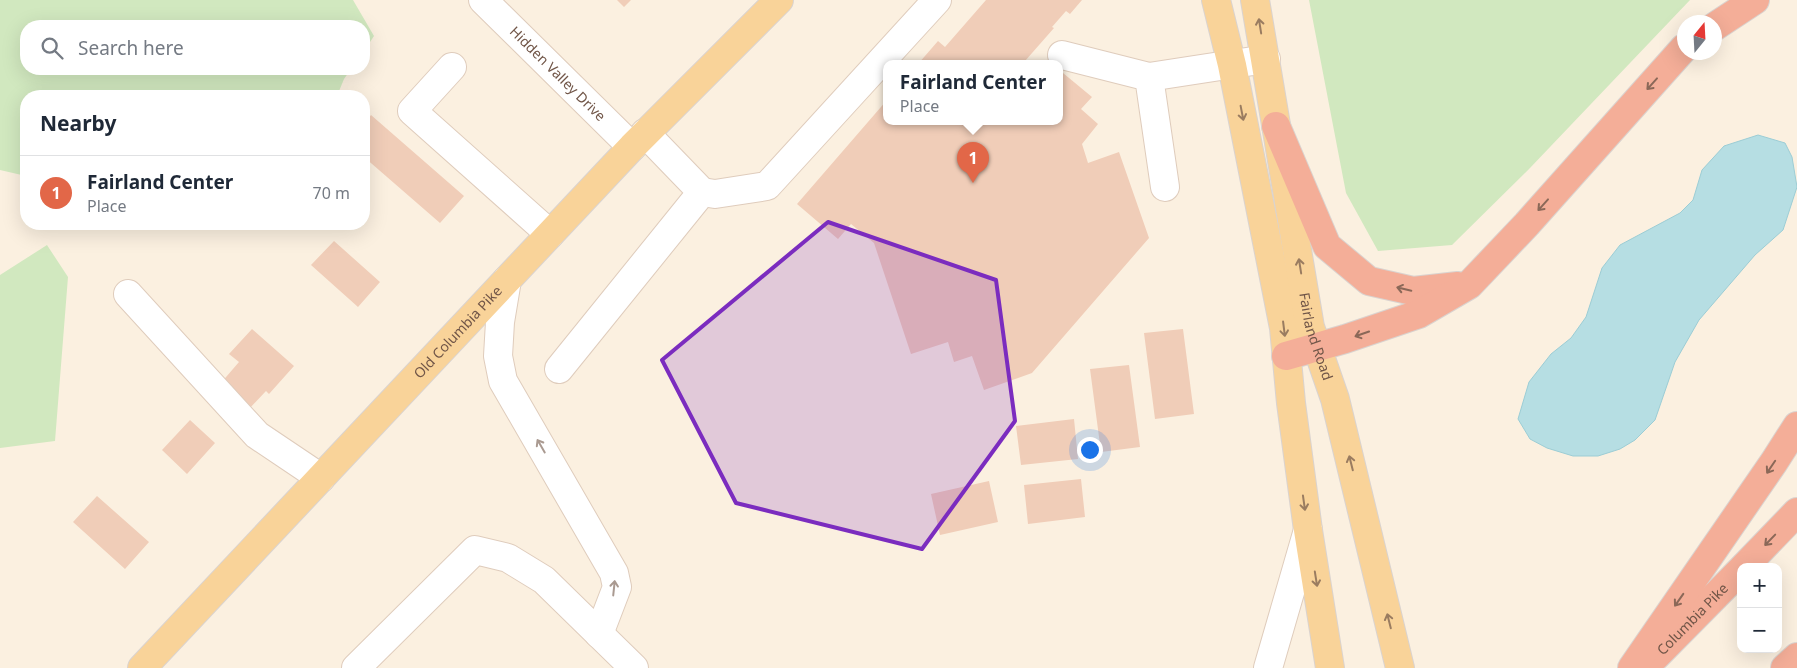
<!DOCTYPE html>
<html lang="en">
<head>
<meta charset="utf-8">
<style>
  body { margin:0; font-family:"Noto Sans",sans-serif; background:#f6f6f7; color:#1f2937 }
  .controls { position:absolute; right:15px; bottom:15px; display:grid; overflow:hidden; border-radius:10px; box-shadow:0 5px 20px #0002 }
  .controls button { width:45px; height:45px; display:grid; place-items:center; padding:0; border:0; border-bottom:1px solid #e0e1e3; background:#fff; color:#1f2937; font:25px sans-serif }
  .compass { position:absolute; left:1677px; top:15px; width:45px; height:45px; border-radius:50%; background:#fff; box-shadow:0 5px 20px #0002; rotate:18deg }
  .you { position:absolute; left:1089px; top:449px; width:18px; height:18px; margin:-12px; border:4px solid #fff; border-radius:50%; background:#1a73e8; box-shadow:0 0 0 8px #1a73e833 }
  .badge { display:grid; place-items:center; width:32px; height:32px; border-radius:50%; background:#e26748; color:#fff; font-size:16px; font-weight:700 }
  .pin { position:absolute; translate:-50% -41px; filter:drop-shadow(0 1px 2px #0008) }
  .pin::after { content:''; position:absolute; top:26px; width:18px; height:15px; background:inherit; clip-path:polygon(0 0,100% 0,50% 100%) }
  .popup { position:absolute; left:883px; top:60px; width:180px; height:65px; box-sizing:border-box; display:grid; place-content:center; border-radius:10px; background:#fff; filter:drop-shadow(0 1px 4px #0005); font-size:16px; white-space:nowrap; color:#747a83 }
  .popup b { font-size:19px; color:#1f2937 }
  .popup::after { content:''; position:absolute; left:50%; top:100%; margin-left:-10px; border:10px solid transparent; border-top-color:#fff }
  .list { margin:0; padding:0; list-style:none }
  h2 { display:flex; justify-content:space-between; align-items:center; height:65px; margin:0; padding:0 20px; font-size:21px }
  h2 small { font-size:16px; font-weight:400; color:#747a83 }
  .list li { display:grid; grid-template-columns:32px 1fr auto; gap:15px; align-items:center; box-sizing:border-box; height:75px; padding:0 20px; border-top:1px solid #e0e1e3 }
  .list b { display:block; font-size:19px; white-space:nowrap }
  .list p { margin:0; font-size:16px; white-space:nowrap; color:#747a83 }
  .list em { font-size:16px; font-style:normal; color:#747a83 }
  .icon { flex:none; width:28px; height:28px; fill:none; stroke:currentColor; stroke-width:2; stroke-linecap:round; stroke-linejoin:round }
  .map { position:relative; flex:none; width:1797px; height:668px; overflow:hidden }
  .search { position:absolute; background:#fff; box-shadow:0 5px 20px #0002; left:20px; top:20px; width:350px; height:55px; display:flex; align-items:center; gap:12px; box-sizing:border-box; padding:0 18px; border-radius:20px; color:#747a83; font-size:19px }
  .panel { position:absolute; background:#fff; box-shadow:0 5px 20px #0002; left:20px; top:90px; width:350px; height:140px; border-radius:20px }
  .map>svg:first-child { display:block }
  .green { fill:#d1e8bf }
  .water { fill:#b6dee3; stroke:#9ccdd5 }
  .building { fill:#f0cdb8 }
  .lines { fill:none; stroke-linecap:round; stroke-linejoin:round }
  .minor-casing { stroke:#dfccbc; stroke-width:30 }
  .major-casing { stroke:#dad3cf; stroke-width:30 }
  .highway-casing { stroke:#dad3cf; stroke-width:30 }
  .minor { stroke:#fff; stroke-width:28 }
  .major { stroke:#f9d399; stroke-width:28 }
  .highway { stroke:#f4ae98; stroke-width:28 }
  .oneway { stroke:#9a7c60 }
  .oneway2 { stroke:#8b6858 }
  .oneway3 { stroke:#aa9a91 }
  .marked { fill:#7b2cbf; fill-opacity:0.2; stroke:#7b2cbf; stroke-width:4; stroke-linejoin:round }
  .labels { text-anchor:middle; stroke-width:4; stroke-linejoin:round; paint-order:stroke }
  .street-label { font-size:14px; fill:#715648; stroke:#fff4e6 }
</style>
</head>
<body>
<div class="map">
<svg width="1797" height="668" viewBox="0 0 1797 668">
  <rect width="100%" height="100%" fill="#fbf0e0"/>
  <!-- green -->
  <path class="green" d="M0,0h353l21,36 -10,15v-25h-338v43h325l-7,10 -7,17h-311v80l-26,-6z
    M1309,0h381l-160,168 -78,77 -74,6 -32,-58z
    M47,245l21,32 -13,164 -55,7v-173z"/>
  <!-- water -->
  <path class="water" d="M1758,135l27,8 7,14 5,30 -14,43 -28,25 -56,65 -24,42 -20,58 -20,20 -15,9 -22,7h-25l-26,-8 -17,-9 -12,-20 11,-37 22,-28 20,-16 15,-21 16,-49 18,-23 60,-32 13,-13 9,-30 22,-24z"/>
  <!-- building -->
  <path class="building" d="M617,0h14l-7,7z
    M986,0h96l-12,14 -4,-3 -14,16 2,1 -29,33 4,3h-111l20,-23 7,6z
    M1063,73l29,24 -11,12 17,15 -16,20 6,19 31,-11 30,86 -117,135 -48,17 -12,-34 -18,6 -6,-20 -37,12 -37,-111 -23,-19 -13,15 -41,-35 90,-104v22h172v-44z
    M371,115l93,81 -24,27 -76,-66v-33z
    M334,241l46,41 -22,25 -47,-42z
    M252,329l42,37 -25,28 -3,-3 -17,18 -29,-25 19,-22 -10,-8z
    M1183,329l11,85 -39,5 -11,-86z
    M1129,365l11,82 -39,5 -11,-83z
    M1074,419l4,40 -57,6 -5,-39z
    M190,420l25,23 -28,31 -25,-24z
    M1081,479l4,38 -57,7 -4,-39z
    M989,481l9,41 -58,13 -9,-41z
    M97,496l52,46 -24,27 -52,-47z"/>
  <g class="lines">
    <!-- minor casing -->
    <g class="minor-casing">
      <g id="minor">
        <path id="s1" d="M483,0l149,147"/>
        <path d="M1062,55l87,22 16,110"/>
        <path d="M452,67l-40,44 138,123"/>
        <path d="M1149,77l117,-18"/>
        <path d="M702,192l13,2 52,-8 170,-186"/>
        <path d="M507,280l-7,42 -2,34 5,25 111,192 3,14 -18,47"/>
        <path d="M128,294l129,141 64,43"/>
        <path d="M559,369l143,-177 -57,-59"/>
        <path d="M356,668l119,-118 33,8 36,22 90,88"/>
        <path d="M1268,668l40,-138"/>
      </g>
    </g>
    <!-- major casing -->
    <g class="major-casing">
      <g id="major">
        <path d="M1216,0l16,65 52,263 7,75 17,127 22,138"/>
        <path id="s2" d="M1255,0l55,327 25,72 65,269"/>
        <path id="s3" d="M142,668l490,-521 147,-147"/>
      </g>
    </g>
    <!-- highway casing -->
    <g class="highway-casing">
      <g id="highway">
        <path d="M1714,27l41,-27"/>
        <path d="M1276,126l51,120 42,35 44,10 45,-5"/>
        <path d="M1286,356l59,-17 74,-25 50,-29 58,-61 157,-176"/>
        <path d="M1744,567l53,-55"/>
        <path id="s4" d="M1656,656l85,-86"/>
        <path d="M1632,668l142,-206 23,-36"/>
        <path d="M1785,668l12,-11"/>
      </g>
    </g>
    <!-- minor -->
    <use href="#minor" class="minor"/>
    <!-- major -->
    <use href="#major" class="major"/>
    <!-- highway -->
    <use href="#highway" class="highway"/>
  </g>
  <!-- one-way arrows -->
  <defs><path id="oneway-shaft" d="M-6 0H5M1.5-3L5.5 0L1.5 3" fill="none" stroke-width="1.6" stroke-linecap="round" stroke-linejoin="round" transform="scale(1.25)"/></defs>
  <g class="oneway">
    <use href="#oneway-shaft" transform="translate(1260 26) rotate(-99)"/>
    <use href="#oneway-shaft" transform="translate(1242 113) rotate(79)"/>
    <use href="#oneway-shaft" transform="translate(1300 266) rotate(-99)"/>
    <use href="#oneway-shaft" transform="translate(1284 329) rotate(83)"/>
    <use href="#oneway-shaft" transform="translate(1351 463) rotate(-104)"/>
    <use href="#oneway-shaft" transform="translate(1304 503) rotate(82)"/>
    <use href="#oneway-shaft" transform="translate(1316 579) rotate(81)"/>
    <use href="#oneway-shaft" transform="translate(1389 621) rotate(-104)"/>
  </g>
  <g class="oneway2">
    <use href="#oneway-shaft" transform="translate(1652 84) rotate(132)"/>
    <use href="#oneway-shaft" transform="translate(1543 205) rotate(132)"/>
    <use href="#oneway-shaft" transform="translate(1404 289) rotate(-167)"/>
    <use href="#oneway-shaft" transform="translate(1362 334) rotate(161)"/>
    <use href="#oneway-shaft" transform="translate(1771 467) rotate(124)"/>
    <use href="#oneway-shaft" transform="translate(1770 540) rotate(134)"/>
    <use href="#oneway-shaft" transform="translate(1679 600) rotate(125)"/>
  </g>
  <g class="oneway3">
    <use href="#oneway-shaft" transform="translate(541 446) rotate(-120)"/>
    <use href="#oneway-shaft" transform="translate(614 588) rotate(-84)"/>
  </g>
  <!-- marked area -->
  <path class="marked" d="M828,222l168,58 19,141 -93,128 -186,-46 -74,-143z"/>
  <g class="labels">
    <!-- street labels -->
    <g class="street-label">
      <text dy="5" stroke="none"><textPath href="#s1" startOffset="105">Hidden Valley Drive</textPath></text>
      <text dy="5" stroke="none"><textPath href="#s3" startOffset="461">Old Columbia Pike</textPath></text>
      <text dy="5" stroke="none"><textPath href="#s2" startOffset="342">Fairland Road</textPath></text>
      <text dy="5" stroke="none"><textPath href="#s4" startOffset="52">Columbia Pike</textPath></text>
    </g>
  </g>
</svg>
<div class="controls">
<button>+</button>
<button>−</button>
</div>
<svg class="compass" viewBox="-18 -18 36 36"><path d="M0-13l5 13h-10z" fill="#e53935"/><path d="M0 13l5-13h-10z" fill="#747a83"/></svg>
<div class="you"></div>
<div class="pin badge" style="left:973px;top:183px">1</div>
<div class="popup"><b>Fairland Center</b>Place</div>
<div class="search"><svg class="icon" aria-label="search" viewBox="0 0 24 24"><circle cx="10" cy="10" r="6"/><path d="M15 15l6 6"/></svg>Search here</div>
<section class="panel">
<h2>Nearby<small></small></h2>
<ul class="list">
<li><span class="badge">1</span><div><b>Fairland Center</b><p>Place</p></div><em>70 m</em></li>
</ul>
</section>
</div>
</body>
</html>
